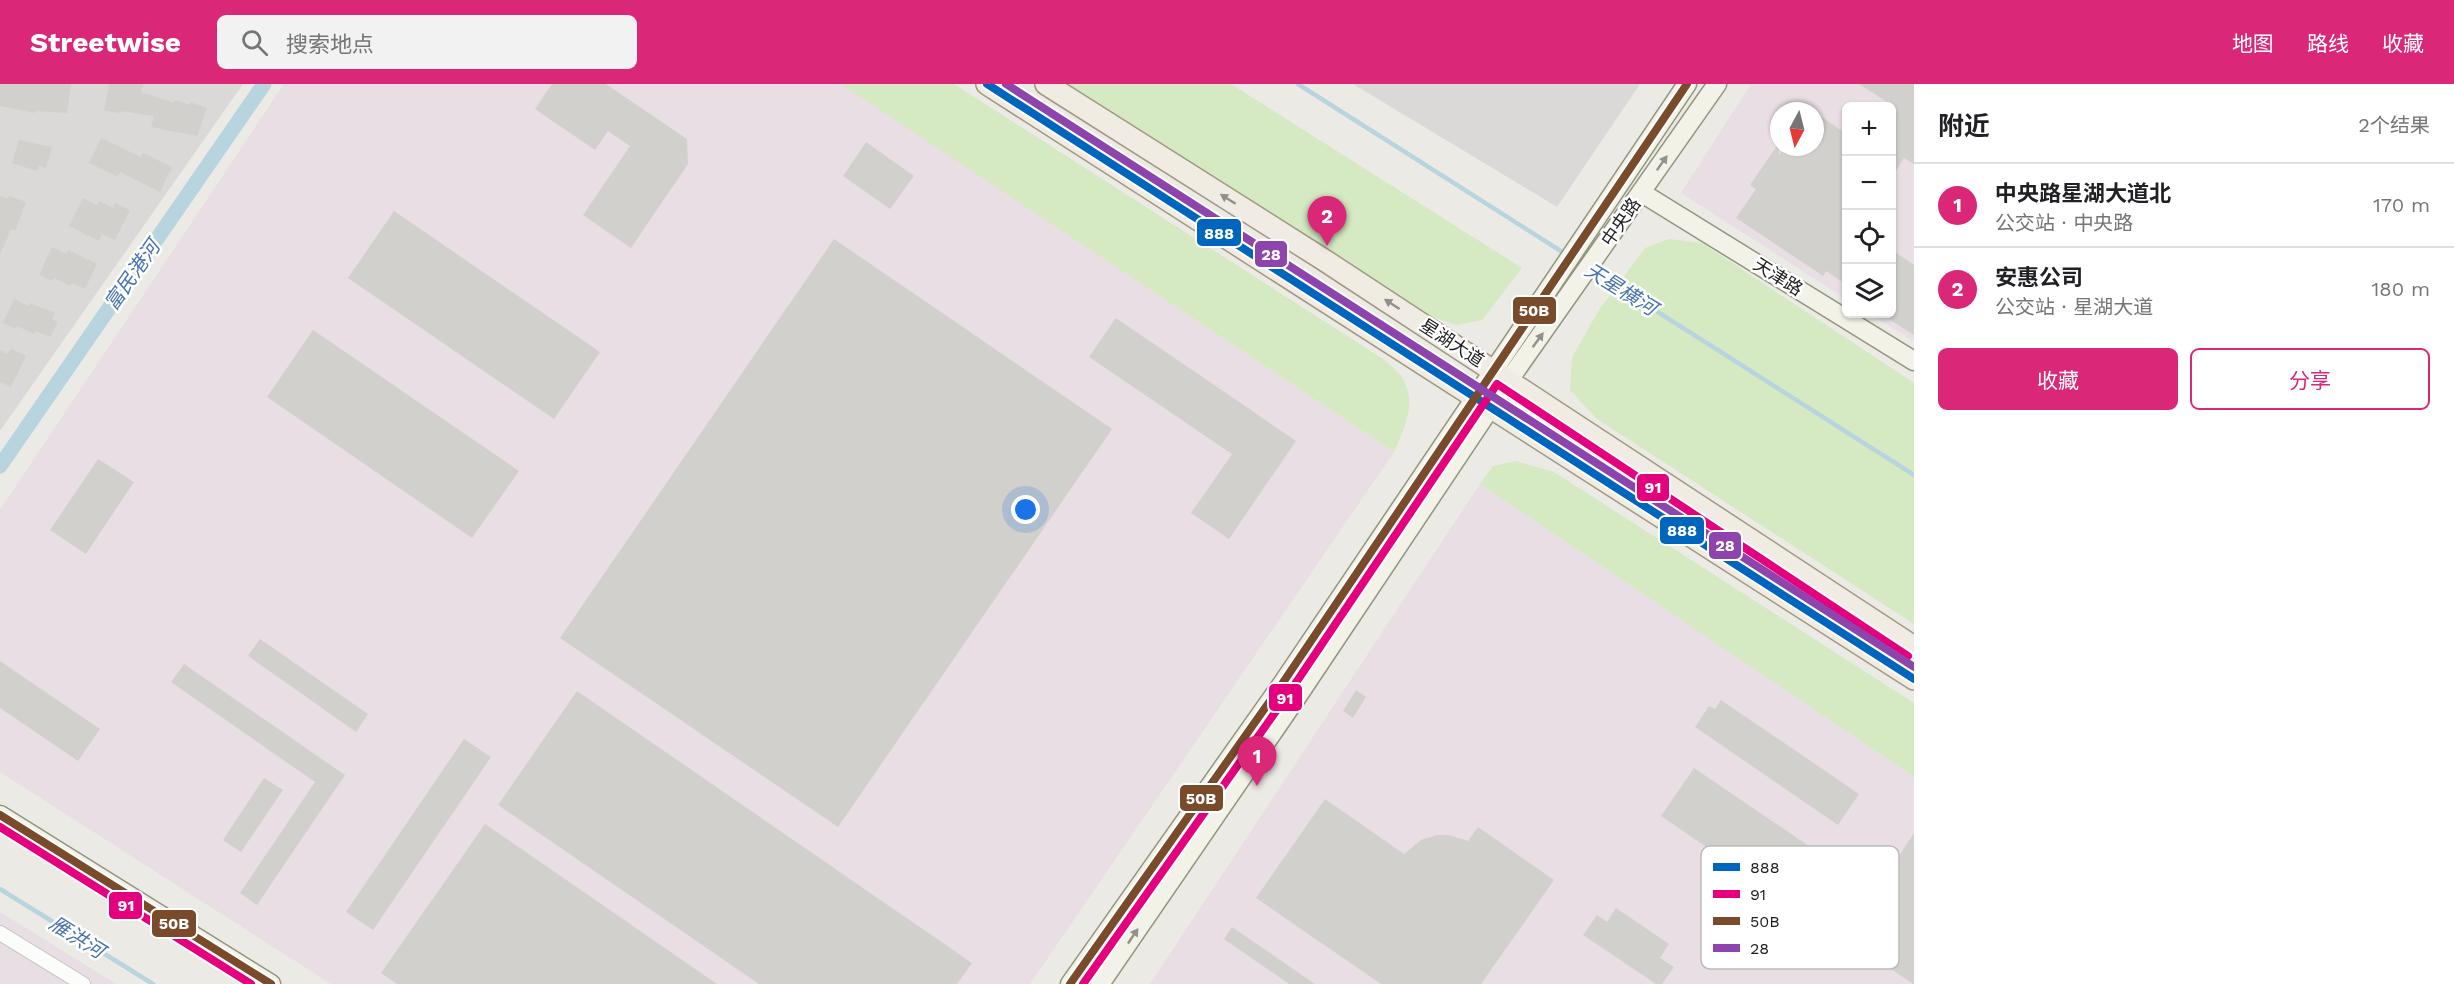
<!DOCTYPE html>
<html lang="zh">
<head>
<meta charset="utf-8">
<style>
  body { margin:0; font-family:"Work Sans","Noto Sans SC",sans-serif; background:#f2f2f2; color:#202124 }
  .controls { position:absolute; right:18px; top:18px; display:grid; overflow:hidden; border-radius:9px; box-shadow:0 2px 4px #0004 }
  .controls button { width:54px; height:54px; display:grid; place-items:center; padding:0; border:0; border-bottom:2px solid #e0e0e0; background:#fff; color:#202124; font:30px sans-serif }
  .compass { position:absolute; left:1770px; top:18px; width:54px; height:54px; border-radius:50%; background:#fff; box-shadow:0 2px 4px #0004; rotate:187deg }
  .you { position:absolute; left:1026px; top:426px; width:21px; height:21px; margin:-15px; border:4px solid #fff; border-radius:50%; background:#1a73e8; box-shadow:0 0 0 9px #1a73e833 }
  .badge { display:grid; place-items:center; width:39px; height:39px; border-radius:50%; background:#db2777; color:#fff; font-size:20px; font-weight:700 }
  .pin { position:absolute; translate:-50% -50px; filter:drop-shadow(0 2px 3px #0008) }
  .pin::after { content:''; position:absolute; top:32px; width:21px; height:18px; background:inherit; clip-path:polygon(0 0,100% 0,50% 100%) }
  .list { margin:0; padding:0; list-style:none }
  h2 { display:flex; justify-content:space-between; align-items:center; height:78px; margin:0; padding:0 24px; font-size:26px }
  h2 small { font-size:20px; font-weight:400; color:#757577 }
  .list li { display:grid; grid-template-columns:39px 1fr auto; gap:18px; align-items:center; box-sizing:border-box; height:84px; padding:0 24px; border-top:2px solid #e0e0e0 }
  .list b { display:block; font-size:22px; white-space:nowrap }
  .list p { margin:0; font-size:20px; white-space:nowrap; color:#757577 }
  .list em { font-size:20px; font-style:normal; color:#757577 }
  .actions { display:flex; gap:12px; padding:18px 24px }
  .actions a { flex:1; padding:14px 0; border:2px solid #db2777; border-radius:9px; text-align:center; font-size:21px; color:#db2777 }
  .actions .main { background:#db2777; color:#fff }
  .icon { flex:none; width:33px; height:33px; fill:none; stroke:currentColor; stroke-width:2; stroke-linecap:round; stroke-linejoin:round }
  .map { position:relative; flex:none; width:1914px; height:900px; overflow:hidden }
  header { display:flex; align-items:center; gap:36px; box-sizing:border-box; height:84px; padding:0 30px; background:#db2777; color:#fff }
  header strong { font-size:28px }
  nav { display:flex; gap:33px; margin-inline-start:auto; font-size:21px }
  .search { width:420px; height:54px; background:#f2f2f2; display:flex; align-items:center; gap:15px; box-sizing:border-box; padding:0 21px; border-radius:9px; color:#757577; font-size:22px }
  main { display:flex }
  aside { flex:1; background:#fff }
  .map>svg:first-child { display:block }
  .residential { fill:#dad9d7 }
  .industrial { fill:#e9dee3; fill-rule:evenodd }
  .grass { fill:#d5e9c3 }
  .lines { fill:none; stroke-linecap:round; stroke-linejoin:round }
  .stream { stroke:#b8d4df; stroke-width:4.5 }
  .canal { stroke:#b8d4df; stroke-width:15 }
  .building { fill:#d2d0cc }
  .street-casing { stroke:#c4c4c1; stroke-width:16 }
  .secondary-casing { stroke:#92957d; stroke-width:21 }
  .primary-casing { stroke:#a19981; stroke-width:24 }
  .street { stroke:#fcfcfb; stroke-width:14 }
  .secondary { stroke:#f2f2e9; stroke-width:18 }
  .primary { stroke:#f0ece3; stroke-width:21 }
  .bus-1-casing { stroke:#fff; stroke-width:12 }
  .bus-2-casing { stroke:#fff; stroke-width:12 }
  .bus-3-casing { stroke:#fff; stroke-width:12 }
  .bus-4-casing { stroke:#fff; stroke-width:12 }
  .bus-1 { stroke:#0065bd; stroke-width:8 }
  .bus-2 { stroke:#e5007d; stroke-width:8 }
  .bus-3 { stroke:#7a4b2a; stroke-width:8 }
  .bus-4 { stroke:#8e44ad; stroke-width:8 }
  .oneway { fill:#92928d }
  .oneway2 { fill:#918f8a }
  .labels { text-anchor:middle; stroke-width:5; stroke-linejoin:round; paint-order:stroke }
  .street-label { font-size:18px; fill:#1d1d1d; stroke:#fff }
  .water-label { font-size:20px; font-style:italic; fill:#4974ad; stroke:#fff }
  .key { fill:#fff; stroke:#bbb; stroke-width:1.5 }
  .key-label { font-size:16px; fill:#1d1d1d }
  .line-badge { stroke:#fff; stroke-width:2 }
  .badge-label { font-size:16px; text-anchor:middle; font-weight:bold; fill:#fff }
</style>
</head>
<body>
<header>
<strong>Streetwise</strong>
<div class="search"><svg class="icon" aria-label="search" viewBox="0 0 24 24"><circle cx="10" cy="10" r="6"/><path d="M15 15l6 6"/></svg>搜索地点</div>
<nav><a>地图</a><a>路线</a><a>收藏</a></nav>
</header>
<main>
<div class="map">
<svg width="1914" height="900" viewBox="0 0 1914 900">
  <rect width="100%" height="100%" fill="#ebeae5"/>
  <!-- residential -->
  <path class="residential" d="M0,0h243l-243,347z
    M1353,0h287l-83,123z"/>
  <!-- industrial -->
  <path class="industrial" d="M284,0h557l553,368 -364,532h-699l-331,-212v-262z
    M1751,0h163v257l-44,-27h22v-208h-46v193l-165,-106zM1779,27h36v36h-36z
    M1480,400l434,293v207h-764z
    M0,828l116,72h-116z"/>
  <!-- grass -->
  <path class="grass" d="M841,0h113l429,275c7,6 16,13 20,20 14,24 1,50 -9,73z
    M1065,0h166l291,184 -40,52 -26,5 -32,-11z
    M1669,155l33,4 212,140v241l-317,-205 -27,-29 2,-33 27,-47 46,-62z
    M1515,377l39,11 360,231v74l-434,-293 13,-18z"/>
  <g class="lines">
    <!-- stream -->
    <path class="stream" d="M1298,0l269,171
      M1592,186l322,205
      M0,805l153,95"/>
    <!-- canal -->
    <path class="canal" d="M0,382l264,-382"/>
  </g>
  <!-- building -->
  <path class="building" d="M0,0h71l-4,29 -31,-2 -1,2 -35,-7z
    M109,0h34l-2,8 33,11 1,-3 15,5v-3l17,6 -10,28 -46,-9 3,-11 -33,-5 -1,2 -16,-2z
    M552,0h54l81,55 1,25 -57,84 -48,-33 47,-69 -22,-15 -13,19 -60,-41z
    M1859,0h55v80l-10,-6 -12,19v-72z
    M1815,28l31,22v150l-20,-13 -3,5 -87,-58 20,-29 -6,-4 29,-42v12l6,-8h30z
    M101,54l40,19 2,-4 29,14 -12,25 -40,-20 -2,5 -29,-14z
    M19,56l33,7 -6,21 -7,-2 -2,5 -25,-8z
    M866,58l48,34 -24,33 -47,-33z
    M0,112l8,3 1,-3 17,6 -11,29 -4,-2 -11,26z
    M83,114l14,7 2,-4 14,7 2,-5 15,7 -15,30 -13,-6 -3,7 -30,-15z
    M394,127l206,141 -46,67 -206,-141z
    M834,155l278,190 -274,398 -278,-189z
    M52,163l15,7 1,-4 29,14 -12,25 -13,-6 -2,3 -16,-8 -2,3 -13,-6z
    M1892,166l22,15v70l-33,-21h11z
    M14,215l14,7 2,-3 25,10 -3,6 6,3 -8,15 -14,-6 -2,3 -17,-8 -1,3 -13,-6z
    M1116,234l180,123 -67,98 -38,-26 41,-59 -143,-97z
    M313,246l206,141 -47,67 -205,-141z
    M11,265l15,7 -15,31 -11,-5v-32l8,4z
    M98,375l36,23 -48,72 -36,-24z
    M260,555l108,75 -12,18 -108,-76z
    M0,577l100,68 -22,32 -78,-53z
    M184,580l161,111 -88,130 -17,-12 75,-111 -144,-100z
    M1356,606l10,7 -13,21 -10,-7z
    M577,607l395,272 -15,21h-198l-261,-179z
    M1721,616l138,94 -21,31 -143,-98 14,-21 6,3z
    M464,655l27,18 -118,173 -27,-18z
    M1694,684l125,85 -34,48 -124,-85z
    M264,694l19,12 -42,62 -18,-12z
    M1325,715l79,55 17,-14 16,-5h12l19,6 10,-14 76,53 -73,104h-100l-125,-86z
    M485,740l232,160h-320l-16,-11z
    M1914,749v151h-1l-72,-49 32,-47 4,2z
    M1616,824l53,36 -9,14 14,9 -12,17h-6l-73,-49 14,-20 10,7z
    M1232,843l83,57h-26l-65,-45z"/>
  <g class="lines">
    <!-- street casing -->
    <g class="street-casing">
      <path id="street" d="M0,849l83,51"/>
    </g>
    <!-- secondary casing -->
    <g class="secondary-casing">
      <path id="secondary" d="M1642,109l272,168
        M0,731l271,169
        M1070,900l212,-300 405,-600
        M1100,900l195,-284 214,-320 208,-296"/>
    </g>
    <!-- primary casing -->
    <g class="primary-casing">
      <path id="primary" d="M987,0l927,595
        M1046,0l275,174 593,389"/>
    </g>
    <!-- street -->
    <use href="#street" class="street"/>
    <!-- secondary -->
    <use href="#secondary" class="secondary"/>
    <!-- primary -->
    <use href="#primary" class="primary"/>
    <!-- bus-1 casing -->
    <g class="bus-1-casing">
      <path id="bus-1" d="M987,0l927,595"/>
    </g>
    <!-- bus-2 casing -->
    <g class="bus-2-casing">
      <path id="bus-2" d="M0,743l251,157
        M1083,900l208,-294 206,-306 411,272"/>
    </g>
    <!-- bus-3 casing -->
    <g class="bus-3-casing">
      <path id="bus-3" d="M0,731l271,169
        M1070,900l212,-300 405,-600"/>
    </g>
    <!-- bus-4 casing -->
    <g class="bus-4-casing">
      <path id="bus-4" d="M1006,0l908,583"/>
    </g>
    <!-- bus-1 -->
    <use href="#bus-1" class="bus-1"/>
    <!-- bus-2 -->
    <use href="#bus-2" class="bus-2"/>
    <!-- bus-3 -->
    <use href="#bus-3" class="bus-3"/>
    <!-- bus-4 -->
    <use href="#bus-4" class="bus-4"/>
  </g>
  <!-- one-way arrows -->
  <defs><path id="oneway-solid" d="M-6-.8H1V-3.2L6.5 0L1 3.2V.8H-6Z" transform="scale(1.5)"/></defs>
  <g class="oneway">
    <use href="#oneway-solid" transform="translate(1662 79) rotate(-55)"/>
    <use href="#oneway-solid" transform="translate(1538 256) rotate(-54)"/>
    <use href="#oneway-solid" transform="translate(1133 852) rotate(-56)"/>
  </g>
  <g class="oneway2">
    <use href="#oneway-solid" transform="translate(1228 115) rotate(-148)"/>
    <use href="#oneway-solid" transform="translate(1392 220) rotate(-147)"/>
  </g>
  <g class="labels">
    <!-- street labels -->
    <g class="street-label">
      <text transform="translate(1621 138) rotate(-55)" y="6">中央路</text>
      <text transform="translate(1778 193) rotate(32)" y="6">天津路</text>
      <text transform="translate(1452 259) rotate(33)" y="6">星湖大道</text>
    </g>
    <!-- water labels -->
    <g class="water-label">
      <text transform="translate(132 191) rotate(-55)" y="7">富民港河</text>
      <text transform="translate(1621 205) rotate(32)" y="7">天星横河</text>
      <text transform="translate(77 853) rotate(32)" y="7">雁洪河</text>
    </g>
  </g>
  <!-- legend -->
  <rect x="1701" y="762" width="198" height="123" rx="9" class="key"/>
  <rect x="1713" y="779" width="27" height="8" fill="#0065bd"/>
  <rect x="1713" y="806" width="27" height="8" fill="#e5007d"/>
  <rect x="1713" y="833" width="27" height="8" fill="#7a4b2a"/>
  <rect x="1713" y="860" width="27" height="8" fill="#8e44ad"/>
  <g class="key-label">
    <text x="1750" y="789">888</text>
    <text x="1750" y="816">91</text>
    <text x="1750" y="843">50B</text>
    <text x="1750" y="870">28</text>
  </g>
  <g class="line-badge">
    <rect x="1196" y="134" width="46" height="29" rx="6" fill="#0065bd"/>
    <rect x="1254" y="156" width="34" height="28" rx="6" fill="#8e44ad"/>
    <rect x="1512" y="212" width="45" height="29" rx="6" fill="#7a4b2a"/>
    <rect x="1636" y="389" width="34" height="29" rx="6" fill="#e5007d"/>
    <rect x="1659" y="432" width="46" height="29" rx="6" fill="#0065bd"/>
    <rect x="1708" y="447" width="34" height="29" rx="6" fill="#8e44ad"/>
    <rect x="1268" y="599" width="35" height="29" rx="6" fill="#e5007d"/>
    <rect x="1179" y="700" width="45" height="28" rx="6" fill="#7a4b2a"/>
    <rect x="108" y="807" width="35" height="29" rx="6" fill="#e5007d"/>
    <rect x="151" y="825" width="46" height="29" rx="6" fill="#7a4b2a"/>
  </g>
  <g class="badge-label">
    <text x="1219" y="155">888</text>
    <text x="1271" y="176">28</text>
    <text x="1534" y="232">50B</text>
    <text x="1653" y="409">91</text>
    <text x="1682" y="452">888</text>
    <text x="1725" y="467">28</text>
    <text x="1285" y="620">91</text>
    <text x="1201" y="720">50B</text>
    <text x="126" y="827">91</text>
    <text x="174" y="845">50B</text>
  </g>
</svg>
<div class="controls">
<button>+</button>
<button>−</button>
<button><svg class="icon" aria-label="locate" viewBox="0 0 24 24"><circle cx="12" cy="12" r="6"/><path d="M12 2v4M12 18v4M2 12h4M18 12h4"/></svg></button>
<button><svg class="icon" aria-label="layers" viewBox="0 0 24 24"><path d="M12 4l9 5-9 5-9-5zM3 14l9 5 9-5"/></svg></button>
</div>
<svg class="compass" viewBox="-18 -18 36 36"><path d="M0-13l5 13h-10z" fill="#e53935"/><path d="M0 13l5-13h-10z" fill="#757577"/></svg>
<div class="you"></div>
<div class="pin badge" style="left:1257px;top:702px">1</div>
<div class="pin badge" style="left:1327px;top:162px">2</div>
</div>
<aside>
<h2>附近<small>2个结果</small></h2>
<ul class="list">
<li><span class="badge">1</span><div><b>中央路星湖大道北</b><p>公交站 · 中央路</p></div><em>170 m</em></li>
<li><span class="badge">2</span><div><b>安惠公司</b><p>公交站 · 星湖大道</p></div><em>180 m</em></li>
</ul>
<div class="actions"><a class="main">收藏</a><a>分享</a></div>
</aside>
</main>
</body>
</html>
